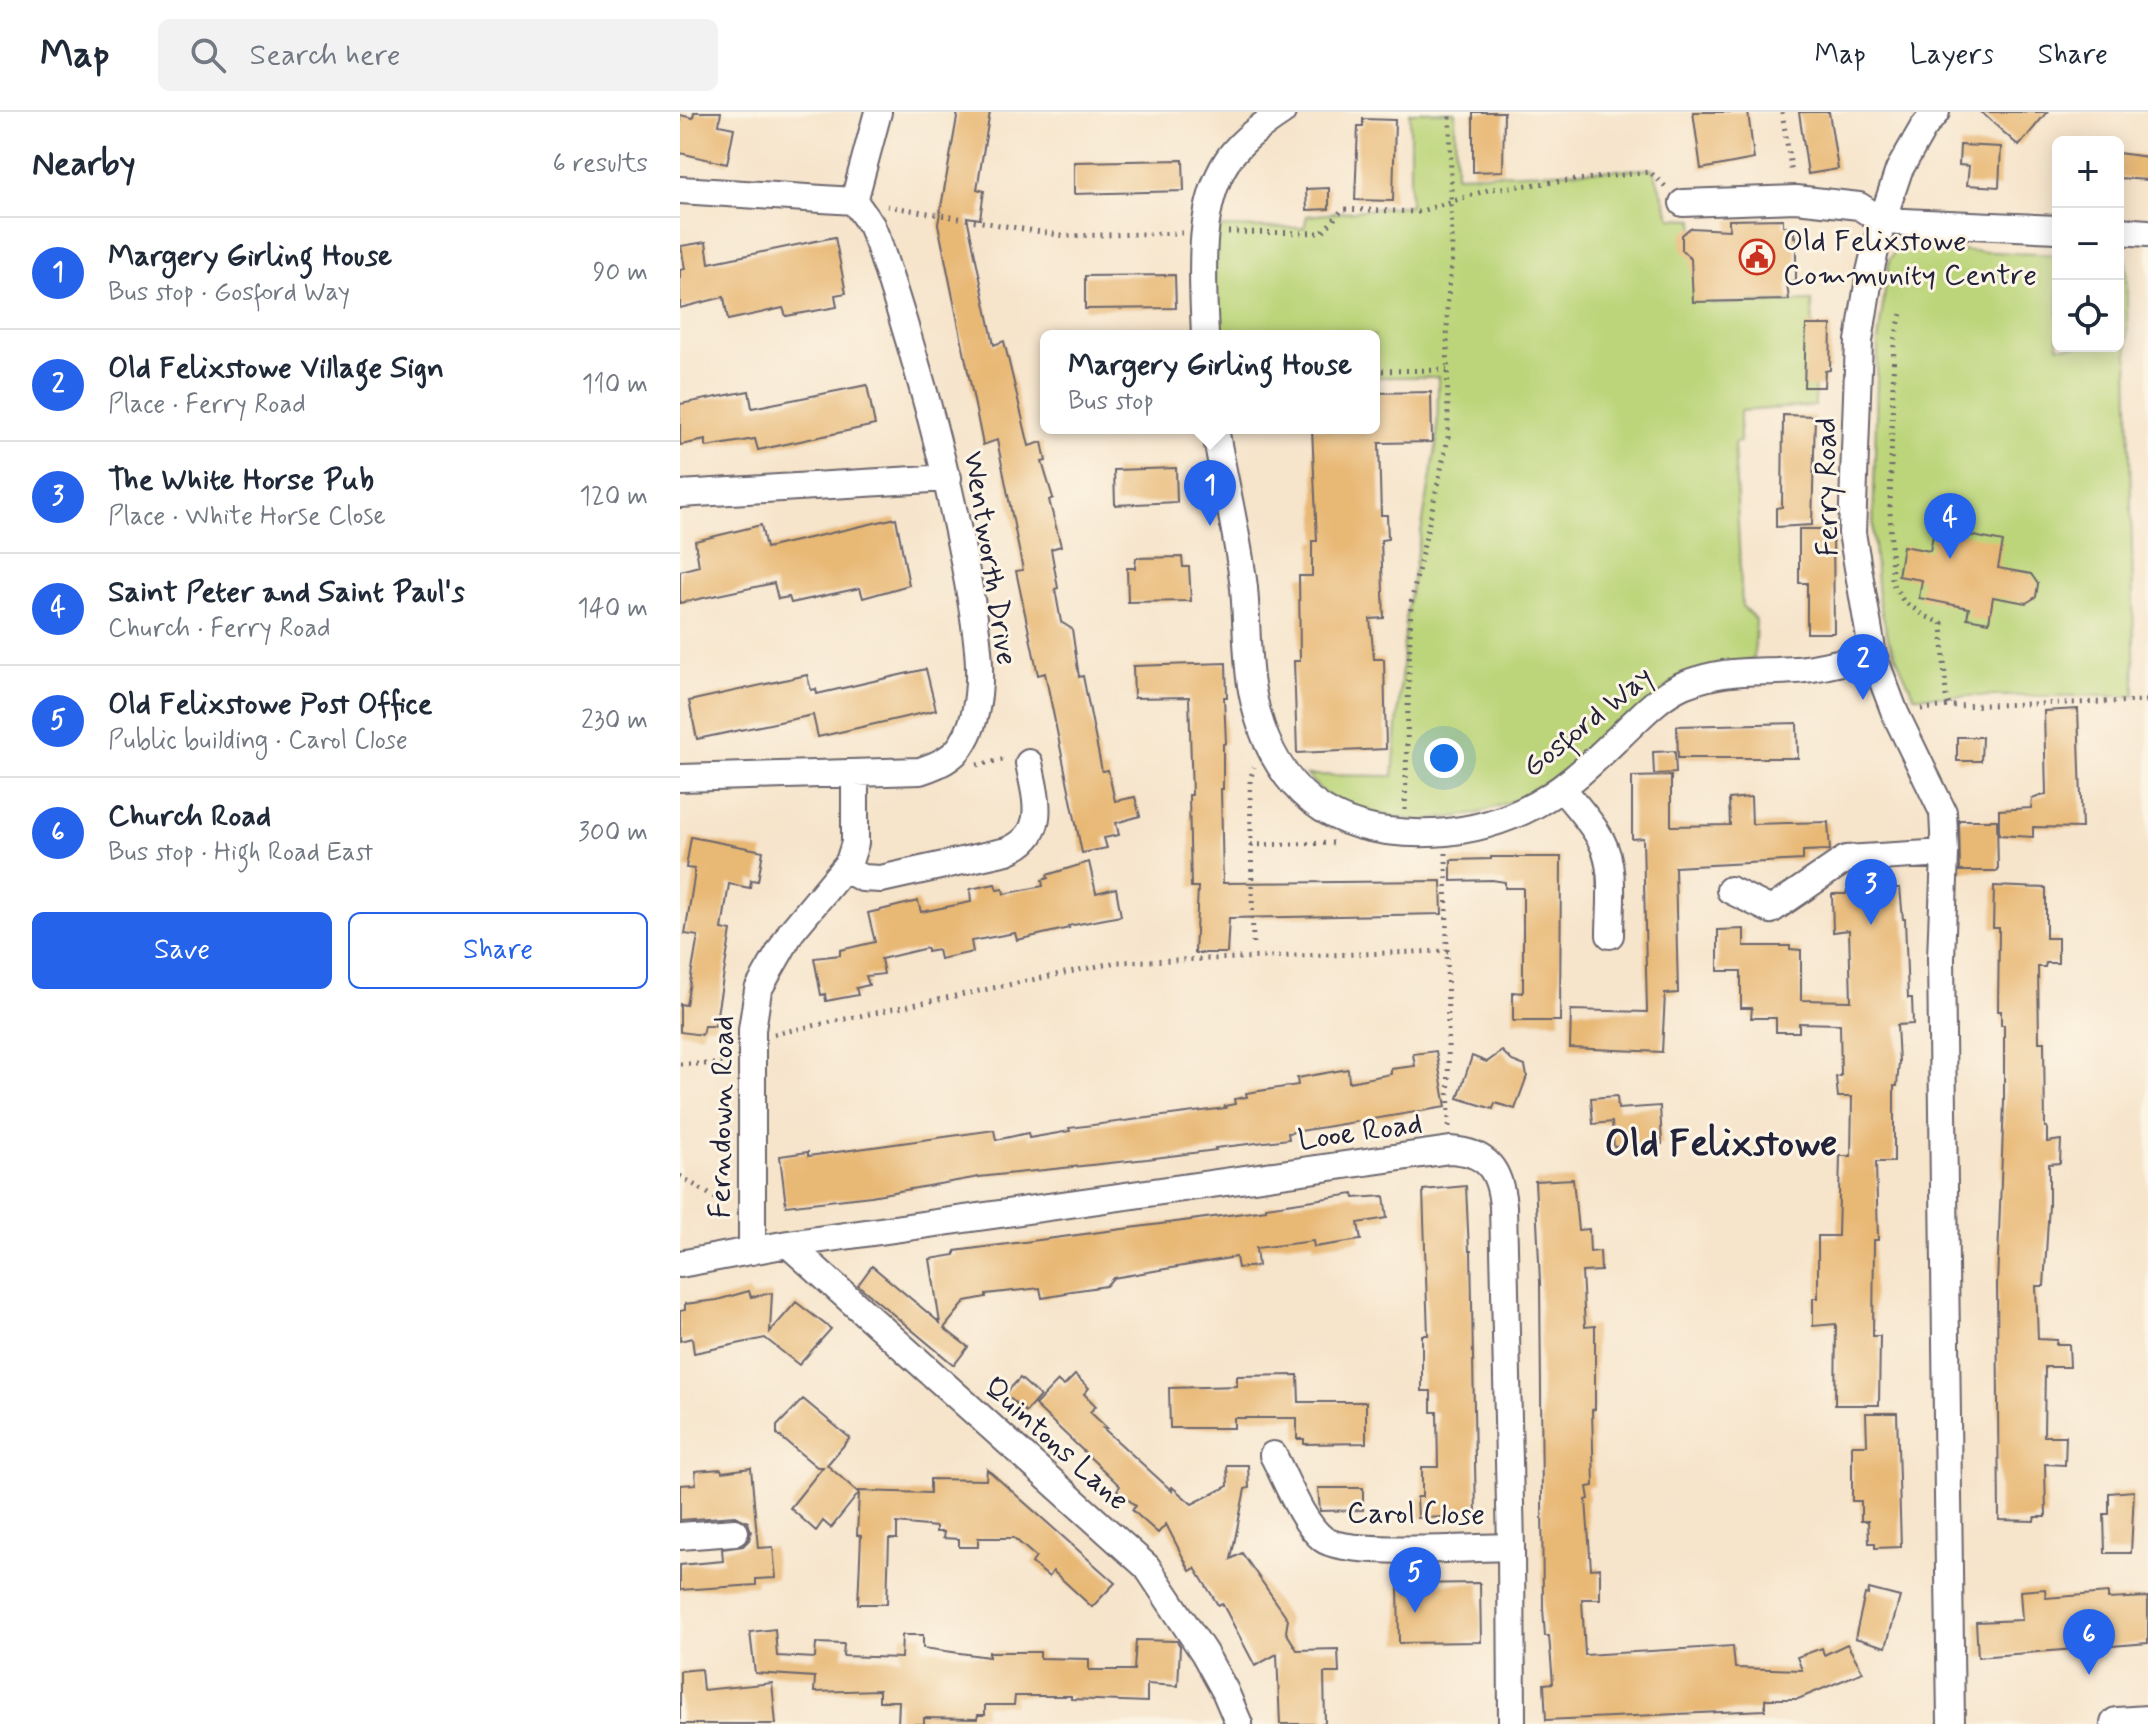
<!DOCTYPE html>
<html lang="en">
<head>
<meta charset="utf-8">
<style>
  body { margin:0; font-family:Mynerve,sans-serif; background:#f2f2f3; color:#1f2937 }
  .controls { position:absolute; right:24px; top:24px; display:grid; overflow:hidden; border-radius:12px; box-shadow:0 4px 20px #0003 }
  .controls button { width:72px; height:72px; display:grid; place-items:center; padding:0; border:0; border-bottom:2px solid #e0e1e3; background:#fff; color:#1f2937; font:40px sans-serif }
  .you { position:absolute; left:764px; top:646px; width:28px; height:28px; margin:-20px; border:6px solid #fff; border-radius:50%; background:#1a73e8; box-shadow:0 0 0 12px #1a73e833 }
  .badge { display:grid; place-items:center; width:52px; height:52px; border-radius:50%; background:#2563eb; color:#fff; font-size:26px; font-weight:700 }
  .pin { position:absolute; translate:-50% -66px; filter:drop-shadow(0 2px 4px #0008) }
  .pin::after { content:''; position:absolute; top:42px; width:28px; height:24px; background:inherit; clip-path:polygon(0 0,100% 0,50% 100%) }
  .popup { position:absolute; left:360px; top:218px; width:340px; height:104px; box-sizing:border-box; display:grid; place-content:center; border-radius:12px; background:#fff; filter:drop-shadow(0 2px 6px #0005); font-size:26px; white-space:nowrap; color:#747a83 }
  .popup b { font-size:30px; color:#1f2937 }
  .popup::after { content:''; position:absolute; left:50%; top:100%; margin-left:-16px; border:16px solid transparent; border-top-color:#fff }
  .list { margin:0; padding:0; list-style:none }
  h2 { display:flex; justify-content:space-between; align-items:center; height:104px; margin:0; padding:0 32px; font-size:34px }
  h2 small { font-size:26px; font-weight:400; color:#747a83 }
  .list li { display:grid; grid-template-columns:52px 1fr auto; gap:24px; align-items:center; box-sizing:border-box; height:112px; padding:0 32px; border-top:2px solid #e0e1e3 }
  .list b { display:block; font-size:30px; white-space:nowrap }
  .list p { margin:0; font-size:26px; white-space:nowrap; color:#747a83 }
  .list em { font-size:26px; font-style:normal; color:#747a83 }
  .actions { display:flex; gap:16px; padding:24px 32px }
  .actions a { flex:1; padding:18px 0; border:2px solid #2563eb; border-radius:12px; text-align:center; font-size:28px; color:#2563eb }
  .actions .main { background:#2563eb; color:#fff }
  .icon { flex:none; width:44px; height:44px; fill:none; stroke:currentColor; stroke-width:2; stroke-linecap:round; stroke-linejoin:round }
  .map { position:relative; flex:none; width:1468px; height:1612px; overflow:hidden }
  header { display:flex; align-items:center; gap:48px; box-sizing:border-box; height:112px; padding:0 40px; background:#fff; border-bottom:2px solid #e0e1e3 }
  header strong { font-size:38px }
  nav { display:flex; gap:44px; margin-inline-start:auto; font-size:28px }
  .search { width:560px; height:72px; background:#f2f2f3; display:flex; align-items:center; gap:20px; box-sizing:border-box; padding:0 28px; border-radius:12px; color:#747a83; font-size:30px }
  main { display:flex }
  aside { flex:1; background:#fff }
  .map>svg:first-child { display:block }
  .green { fill:#bcd57a; stroke:#6f7c5a; stroke-width:2 }
  .building { fill:#e8b875 }
  .lines { fill:none; stroke-linecap:round; stroke-linejoin:round }
  .minor-casing { stroke:#6c666d; stroke-width:30 }
  .tertiary-casing { stroke:#6c666d; stroke-width:36 }
  .path { stroke:#6c666d; stroke-width:5; stroke-dasharray:2 6; stroke-linecap:butt }
  .minor { stroke:#fff; stroke-width:26 }
  .tertiary { stroke:#fff; stroke-width:32 }
  .labels { text-anchor:middle; stroke-width:6; stroke-linejoin:round; paint-order:stroke }
  .poi-label { font-size:30px; fill:#22223b; stroke:#fcf5e5; text-anchor:start }
  .street-label { font-size:30px; fill:#22223b; stroke:#fcf5e5 }
  .district-label { font-size:38px; font-weight:bold; fill:#22223b; stroke:#fcf5e5 }
</style>
</head>
<body>
<header>
<strong>Map</strong>
<div class="search"><svg class="icon" aria-label="search" viewBox="0 0 24 24"><circle cx="10" cy="10" r="6"/><path d="M15 15l6 6"/></svg>Search here</div>
<nav><a>Map</a><a>Layers</a><a>Share</a></nav>
</header>
<main>
<aside>
<h2>Nearby<small>6 results</small></h2>
<ul class="list">
<li><span class="badge">1</span><div><b>Margery Girling House</b><p>Bus stop · Gosford Way</p></div><em>90 m</em></li>
<li><span class="badge">2</span><div><b>Old Felixstowe Village Sign</b><p>Place · Ferry Road</p></div><em>110 m</em></li>
<li><span class="badge">3</span><div><b>The White Horse Pub</b><p>Place · White Horse Close</p></div><em>120 m</em></li>
<li><span class="badge">4</span><div><b>Saint Peter and Saint Paul's</b><p>Church · Ferry Road</p></div><em>140 m</em></li>
<li><span class="badge">5</span><div><b>Old Felixstowe Post Office</b><p>Public building · Carol Close</p></div><em>230 m</em></li>
<li><span class="badge">6</span><div><b>Church Road</b><p>Bus stop · High Road East</p></div><em>300 m</em></li>
</ul>
<div class="actions"><a class="main">Save</a><a>Share</a></div>
</aside>
<div class="map">
<svg width="1468" height="1612" viewBox="0 0 1468 1612">
  <rect width="100%" height="100%" fill="#fcf5e5"/>
  <filter id="ink" filterUnits="userSpaceOnUse"><feTurbulence type="fractalNoise" baseFrequency=".0125" numOctaves="2"/><feDisplacementMap in="SourceGraphic" scale="16" xChannelSelector="R" yChannelSelector="G"/><feConvolveMatrix kernelMatrix="1 2 1 2 8 2 1 2 1" color-interpolation-filters="sRGB"/></filter>
  <filter id="wash" filterUnits="userSpaceOnUse"><feTurbulence type="fractalNoise" baseFrequency=".006" numOctaves="4" result="noise"/><feDisplacementMap in="SourceGraphic" scale="32" xChannelSelector="R" yChannelSelector="G"/><feGaussianBlur stdDeviation="1.8" result="paint"/><feColorMatrix in="noise" values="0 0 0 0 0 0 0 0 0 0 0 0 0 0 0 0 0 1.4 0 .05"/><feComposite in="paint" operator="in"/></filter>
  <g filter="url(#wash)">
    <rect width="100%" height="100%" fill="#f6e4cb"/>
    <!-- green -->
    <path class="green" d="M730,0h45l1,63 197,-6 18,49 23,1 1,24 11,10 6,51 100,-3 3,105 -75,5v31l-6,1 8,163 14,14 -2,39 -72,16 -114,94 -40,26 -52,19 -55,7 -55,-8 -43,-20 -16,-18 86,1 13,-160 31,-174 1,-65h-64v-41h-157l-3,-53 3,-56 87,1 3,-12 103,-11z
      M1228,136l150,7v91h60v-88l8,1 9,437h-221l-25,-55 -11,-44 -5,-64 5,-191 11,-82 7,-10z"/>
    <g id="blocks">
      <!-- building -->
      <path class="building" d="M14,0h27l-2,13 15,3 -7,36 -47,-11v-38l13,3z
        M278,0h32l-13,77 7,2 -4,28 -13,-2 18,85 9,43 10,-4 25,105 13,-4 4,19 -4,1 11,36 -4,2 12,46 -10,3 7,39 -3,1 6,33 11,7 7,48 4,-1 19,95 6,-1 7,31 20,-4 5,19 -24,7 3,12 -15,3 3,10 -25,5 -37,-180 -7,2 -22,-104 7,-1 -26,-130 -14,5 -45,-221z
        M793,0h31l-1,59 -30,1z
        M1013,0h55l6,47 -53,10z
        M1119,0h30l9,57 -30,5z
        M1301,0h66l-28,34z
        M683,7l32,1 -2,81 -38,-1 3,-74h5z
        M1280,33l41,2 -2,40 -32,-2 2,-19 -10,-1z
        M1438,41l30,4v23l-30,-2z
        M503,48l1,31 -110,3v-32z
        M649,76v21l-22,1 -1,-21z
        M1103,107v7h11v11l2,-1v46l-9,1 2,17 -96,2 -2,-43 -9,-9v-15l8,-7 39,2v-10z
        M155,125l11,56 -11,2 2,12 -51,9 -3,-8 -55,12 -4,-23 -44,11v-38l5,-1 -4,-23 25,-4 3,21z
        M495,163l1,33 -91,1v-33z
        M1126,213h25l-1,45 -5,1 -1,16h-20z
        M187,273l8,40 -117,25 -3,-11 -49,8v-7l-26,5v-41l69,-13 3,17z
        M751,280l1,50 -53,1 2,72h6l1,24 -7,1 3,78 -14,1 4,40h10l2,90 -89,4 -3,-92h6l-1,-85h13v-35h5l-5,-113h62v-35z
        M1103,303l32,1 -3,109 -36,2v-19l6,-1z
        M496,356l1,34 -62,3 -1,-35z
        M1259,392l24,4 -4,25 44,9 -5,26 33,6 7,10 -2,13 -10,6 -33,-6 -4,25 -22,-4 2,-10 -50,-10 3,-18 -24,-4 5,-30 27,5z
        M216,406l13,67 -46,13 -3,-10 -69,15 -2,-6 -11,2 -4,-16 -94,20v-32l19,-5 -4,-25 66,-16 5,23z
        M1119,417h34l1,104h-27v-50h-8z
        M502,445l1,10h6l2,34 -63,1 -1,-34h8l1,-10z
        M546,551l1,34h-3l2,46 -3,1v45h-2l2,94 218,-2 1,33 -213,4 -2,35h-32l3,-66h-7l-2,-92h3l-3,-98 -55,1 -1,-32z
        M246,557l10,41 -118,27 -5,-22 -116,24 -8,-38 118,-26 4,15 5,-1 1,5z
        M1398,597l4,119 -49,-1v10l-34,-2v-25l32,-2 1,-9 14,-5 -2,-83z
        M1117,611l1,35h-120l-1,-32z
        M1277,625h25l-1,24h-24z
        M995,639l1,22 -22,1 -1,-22z
        M991,664v50l59,-1 -1,-26 22,-2 1,27 76,-2 2,28 -27,1v9l-128,7 3,126 -13,1 -3,58 -92,-4 1,-38 76,2 -4,-174 -11,1v-62z
        M1279,708h38l1,51h-38z
        M11,725l72,14 -5,30 -7,-1 -1,8 -21,-4 -7,45 9,2 -16,95h-11l-2,9 -22,-3v-28l6,1 12,-69 -13,-2 9,-56v-9l-8,-1z
        M811,745h70l-1,164h-47v-29l10,1v-105h-18v-6l-13,-2 -41,1v-21l40,-1z
        M409,750l7,31 20,-5 5,28 -53,10 1,2 -52,12 -2,-7 -44,8 2,11 -33,7 -2,-9 -11,2v-4l-46,11 3,15 -18,2 3,9 -13,3 2,7 -32,6 -1,-7 -4,1 -7,-37 26,-3v-5l35,-8 -7,-29 50,-12 3,11 50,-10 -1,-13 25,-5 2,6 6,-1 1,5 39,-8 -1,-6 6,-2 -1,-3z
        M1198,761l1,15h21l3,31h2l3,79h4l1,26 -16,1 2,37 -2,24h-3v76h-18l2,78h-4l-1,96h7l-1,69h-44l1,-81 -23,2v-28h5v-62h20l2,-80h11l1,-59h-14l-2,-20 5,-1 -1,-52 -41,-1v9h-23v-14h-25l1,-10h-11v-37h-23v-41l26,-1v17h46v3l11,1v50l50,1 -2,-71 -16,2 -1,-38h14l1,-4 12,-1 -1,-15z
        M1314,774l52,2v50h12v25h-12l-1,4h-7l1,75h5l1,85h2v15l14,-2 -1,23 -11,1v41l-5,81h-8l2,53 19,1 -1,4h13l1,23h-25l-1,69h22l-1,29 -20,-1 1,53h-11l-1,4 -35,-1 -2,-235 7,-183v-77h-3v-14h-3l1,-83h-6z
        M756,939l10,56 -158,26 1,6 -74,9 1,2 -69,9 -168,18 -108,19 -85,10 -6,-50 28,-4v4l186,-26 2,10 32,-7 1,5 41,-7 -1,-3 157,-20 -1,-2 10,-2 -1,-5 13,-2 -1,-4 52,-8 -1,-7 51,-9 1,13 42,-8v-5l24,-3 -2,-12z
        M822,939l10,10 13,5 2,10 -12,33 -20,-6 -2,6 -35,-11 14,-42 15,6z
        M937,984l1,13 42,-3 2,38 -48,3 -2,-25 -19,2 -2,-26z
        M893,1067l5,51 11,-1 1,23 10,-1 1,20 -19,1 3,55 10,-1v83l-3,1 2,76 -7,1 2,12 -3,1 5,69 9,-1v31h-18l3,56 148,-9 2,22 67,2 -5,-13 25,-9 2,7 23,-11 16,28 -65,27h-33v11l-219,10 -2,-36 9,-1 -4,-47h-4l-2,-28 -3,-326 -5,-101z
        M786,1074l3,65h2l5,265 -58,2 -1,-21h5v-30h16l-1,-55h-6v-21h-9v-56h6l-5,-145z
        M673,1082l1,4 30,-2 3,22 -29,5 3,17 -47,7 -1,-6 -57,7 2,18 -20,2 -2,-11 -123,21 -7,8 -41,6 1,2 -24,4 -2,-10 -54,6v3l-20,4 -22,27 24,19 -14,18 -96,-80 14,-19 68,57 -10,-64 25,-4v-4l311,-41v-3z
        M69,1179l2,6 21,-4 -2,39 26,-30 35,27 -32,36 -34,-27 -71,15 -2,-15 -12,3v-30l5,-1v-6l32,-4z
        M395,1263l14,13 -5,6 12,12 -6,6 17,16h-4l69,63v-4l20,17 36,-18 -1,-21h21l1,23 -4,1 -14,70 11,-6 46,66 -2,13 11,18 41,-1 1,24h-15l1,51h-45l-3,-70 -22,12 -33,-63 -4,2 -23,-37 -5,3 -24,-47 -8,9 -26,-23 4,-4 -19,-16 3,-4 -85,-81 23,-24 6,5z
        M618,1263l1,27h67v41l-62,1v-5h-7v-21h-63v10h-64l-1,-40 68,-2v-10z
        M340,1266l20,18 -14,16 -21,-18z
        M123,1287l47,39 -23,27 32,28v-2l71,2v-14l56,1 1,-11 128,114 -23,24 -39,-36 -4,6 -17,-14 4,-6 -22,-19h-36v9h-19v-8l-16,-1 1,-6h-8v-5l-39,-4v16h-8l-2,65h-29l3,-68 -4,-1 2,-42 -28,35 -8,-7 -7,10 -26,-23 33,-41h-6l-40,-33v-8z
        M1186,1301h31l4,134 -26,1v-5h-6l-1,-22h-7v-20h-9v-56h15z
        M71,1356l7,80 15,-1 3,31 -20,1v6l-76,5v-25l43,-4 -1,-12 21,-3 6,-6 2,-8 -3,-10 -13,-6 -55,4v-35l16,-1 -1,-13 26,-2 1,3z
        M638,1376h45v22l-43,1z
        M1454,1379l-3,62h-26l-1,-39h5v-21z
        M800,1471l1,59 -82,1 -1,-59z
        M1189,1477l31,8 -14,50 -31,-9 10,-44 3,1z
        M1365,1477l1,9 62,-5v6l40,-2v46l-170,14 -2,-35 46,-2 -2,-29z
        M95,1517l2,27 38,2 1,-15 28,1 -1,12 58,2 1,-23h21v13l66,9v-5h51v6l49,1v11h45l2,-30 41,1 3,5 -2,40 -31,-2v18l-76,-3v-3h-56l-1,9h-29v10h-7l-1,4 -53,-1v6h-26l1,-23h-20v-11l-65,2 1,-15 -60,-4 -5,-41z
        M21,1557l2,21 69,-7 4,41h-96v-53z"/>
    </g>
  </g>
  <g filter="url(#ink)">
    <use href="#blocks" fill-opacity="0" stroke="#6c666d" stroke-width="2"/>
    <g class="lines">
      <!-- minor casing -->
      <g class="minor-casing">
        <path id="minor" d="M1256,0l-13,16 -24,42 -17,51 -12,51 -11,69 -7,192 21,122 22,58 48,99 2,41 -4,105 10,766
          M0,78l174,11
          M1003,91l113,-4 63,7 23,15 176,8
          M1438,119l30,2
          M525,224c-2,-55 -9,-127 22,-175 13,-20 35,-36 55,-49
          M535,316c9,53 23,107 29,160 3,32 2,65 7,97 13,78 54,136 136,146 47,6 93,0 136,-20 39,-18 69,-48 99,-77 19,-18 37,-38 61,-49 43,-17 70,-12 113,-15 26,-2 52,-10 77,-15
          M0,382l268,-16
          M0,666l240,-7c18,-6 35,-13 44,-30 29,-48 9,-129 0,-180 -21,-109 -51,-214 -86,-319l-7,-17 -17,-24 24,-89
          M882,676c13,17 29,33 39,52 15,28 9,64 9,95
          M165,757l17,9 19,1 126,-28c42,-17 29,-52 22,-88
          M1050,778l41,20 75,-51 99,-6
          M108,1132l359,323 57,86 21,38 14,33
          M72,1139v-221l6,-40 33,-58 58,-70 6,-19v-69
          M0,1152l108,-20 662,-94c38,2 50,21 53,56l8,341 1,177
          M593,1343c13,24 29,68 50,84 23,18 153,8 188,8
          M0,1424l55,-4"/>
      </g>
      <!-- tertiary casing -->
      <g class="tertiary-casing">
        <path id="tertiary" d="M1437,1612l31,-2"/>
      </g>
      <!-- path -->
      <path class="path" d="M1102,0l10,62
        M207,94l178,30 117,-3
        M548,120l94,1 21,-24 75,3 73,-23 159,-17 18,17
        M1221,202l-7,28 -4,166 2,75 12,19 21,14 17,7 4,73 3,10
        M694,259l73,-1
        M1241,597l28,-3 199,-5
        M297,653l30,-6
        M725,698l6,-207 37,-165 -1,-129 5,-54 -2,-143
        M571,733l83,-2
        M766,741l3,274
        M573,831l-3,-163 4,-13
        M94,922l343,-72 331,-11
        M0,952h35l15,-4
        M0,1064l47,29"/>
      <!-- minor -->
      <use href="#minor" class="minor"/>
      <!-- tertiary -->
      <use href="#tertiary" class="tertiary"/>
    </g>
  </g>
  <!-- icons -->
  <defs>
    <g id="civic-ring" transform="scale(1.8)"><circle r="9.5" fill="#fcf5e5" stroke="#c8321e" stroke-width="1.5"/><path d="M-.6-6.5H3V-4.5H.6V-3L4-1V1h2V6H-6V1h2V-1L-.6-3ZM-1.2 2.5V6h2.4V2.5Z" fill="#c8321e"/></g>
  </defs>
  <g fill-rule="evenodd">
    <use href="#civic-ring" x="1077" y="145"/>
  </g>
  <g class="labels">
    <!-- poi labels -->
    <g class="poi-label">
      <text x="1103" y="138">Old Felixstowe<tspan x="1103" dy="34">Community Centre</tspan></text>
    </g>
    <!-- street labels -->
    <g class="street-label">
      <text transform="translate(1146 375) rotate(-91)" y="10">Ferry Road</text>
      <text transform="translate(311 446) rotate(81)" y="10">Wentworth Drive</text>
      <text transform="translate(907 609) rotate(-39)" y="10">Gosford Way</text>
      <text transform="translate(41 1005) rotate(-89)" y="10">Ferndown Road</text>
      <text transform="translate(680 1019) rotate(-8)" y="10">Looe Road</text>
      <text transform="translate(377 1331) rotate(42)" y="10">Quintons Lane</text>
      <text transform="translate(736 1401) rotate(1)" y="10">Carol Close</text>
    </g>
    <!-- district labels -->
    <g class="district-label">
      <text x="1041" y="1043">Old Felixstowe</text>
    </g>
  </g>
</svg>
<div class="controls">
<button>+</button>
<button>−</button>
<button><svg class="icon" aria-label="locate" viewBox="0 0 24 24"><circle cx="12" cy="12" r="6"/><path d="M12 2v4M12 18v4M2 12h4M18 12h4"/></svg></button>
</div>
<div class="you"></div>
<div class="pin badge" style="left:530px;top:414px">1</div>
<div class="popup"><b>Margery Girling House</b>Bus stop</div>
<div class="pin badge" style="left:1183px;top:588px">2</div>
<div class="pin badge" style="left:1191px;top:813px">3</div>
<div class="pin badge" style="left:1270px;top:447px">4</div>
<div class="pin badge" style="left:735px;top:1501px">5</div>
<div class="pin badge" style="left:1409px;top:1563px">6</div>
</div>
</main>
</body>
</html>
